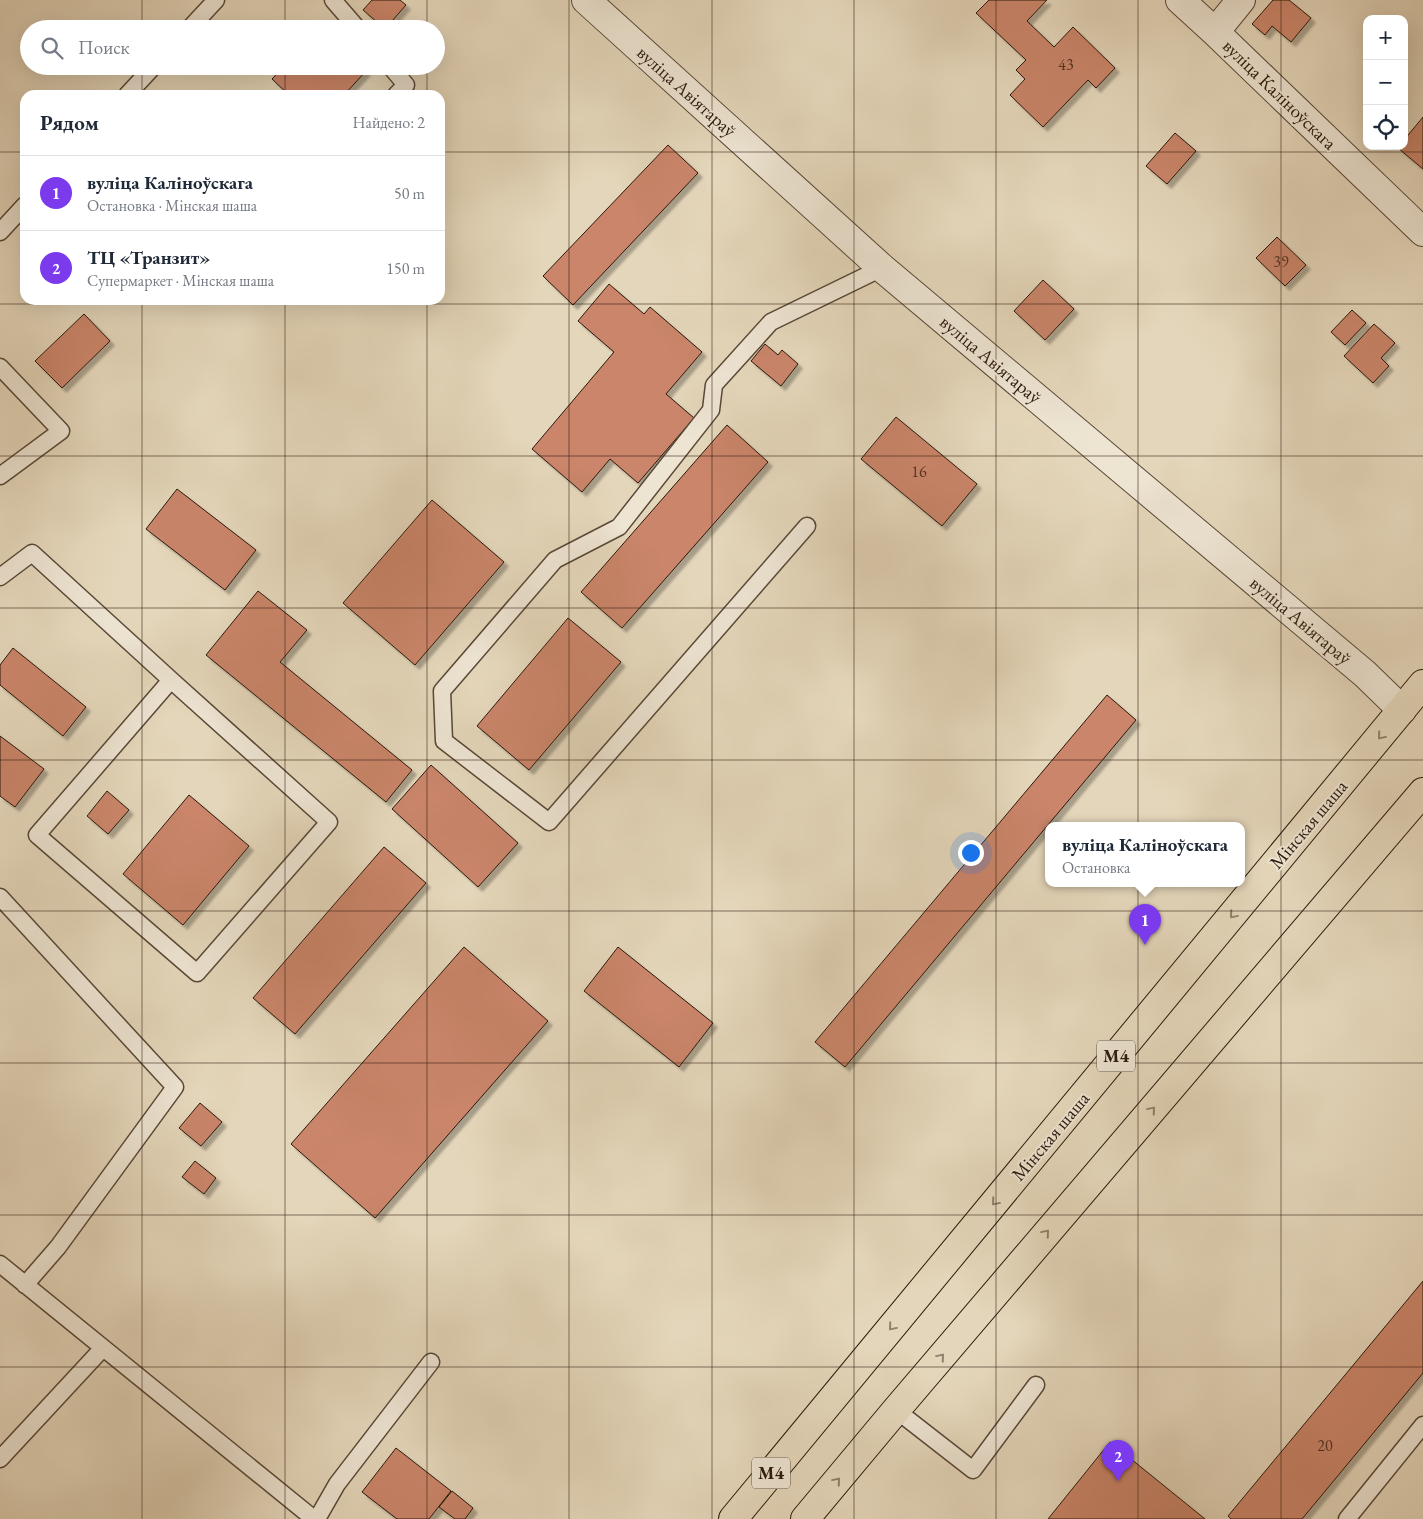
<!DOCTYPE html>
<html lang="ru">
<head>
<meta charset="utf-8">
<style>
  body { margin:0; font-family:"EB Garamond",serif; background:#f6f6f7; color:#1f2937 }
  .controls { position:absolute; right:15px; top:15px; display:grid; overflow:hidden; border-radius:10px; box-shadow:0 5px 20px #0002 }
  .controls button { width:45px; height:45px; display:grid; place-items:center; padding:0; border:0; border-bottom:1px solid #e0e1e3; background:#fff; color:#1f2937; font:25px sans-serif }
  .you { position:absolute; left:970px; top:852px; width:18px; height:18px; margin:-12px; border:4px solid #fff; border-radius:50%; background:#1a73e8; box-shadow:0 0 0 8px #1a73e833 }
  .badge { display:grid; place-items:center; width:32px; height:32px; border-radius:50%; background:#7c3aed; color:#fff; font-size:16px; font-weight:700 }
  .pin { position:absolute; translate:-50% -41px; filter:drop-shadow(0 1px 2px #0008) }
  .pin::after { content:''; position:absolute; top:26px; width:18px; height:15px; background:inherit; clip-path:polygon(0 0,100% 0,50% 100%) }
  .popup { position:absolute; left:1045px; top:822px; width:200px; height:65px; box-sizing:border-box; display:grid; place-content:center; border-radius:10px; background:#fff; filter:drop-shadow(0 1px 4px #0005); font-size:16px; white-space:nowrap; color:#747a83 }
  .popup b { font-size:19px; color:#1f2937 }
  .popup::after { content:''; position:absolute; left:50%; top:100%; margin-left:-10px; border:10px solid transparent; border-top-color:#fff }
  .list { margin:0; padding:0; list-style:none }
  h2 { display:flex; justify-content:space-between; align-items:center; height:65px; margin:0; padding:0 20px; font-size:21px }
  h2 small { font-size:16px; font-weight:400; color:#747a83 }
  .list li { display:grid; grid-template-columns:32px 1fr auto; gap:15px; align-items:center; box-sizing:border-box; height:75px; padding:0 20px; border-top:1px solid #e0e1e3 }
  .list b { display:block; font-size:19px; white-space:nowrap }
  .list p { margin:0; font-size:16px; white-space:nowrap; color:#747a83 }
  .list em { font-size:16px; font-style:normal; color:#747a83 }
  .icon { flex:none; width:28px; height:28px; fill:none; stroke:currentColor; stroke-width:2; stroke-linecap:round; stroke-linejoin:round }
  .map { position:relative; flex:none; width:1423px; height:1519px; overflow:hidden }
  .search { position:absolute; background:#fff; box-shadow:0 5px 20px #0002; left:20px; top:20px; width:425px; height:55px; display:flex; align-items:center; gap:12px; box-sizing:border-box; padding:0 18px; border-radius:28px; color:#747a83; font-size:19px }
  .panel { position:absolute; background:#fff; box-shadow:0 5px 20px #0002; left:20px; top:90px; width:425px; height:215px; border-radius:15px }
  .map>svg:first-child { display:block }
  .building { fill:#ca856a; stroke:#2b180b; filter:url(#shadow) }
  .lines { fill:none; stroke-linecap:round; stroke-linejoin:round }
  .lane-casing { stroke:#594837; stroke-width:19 }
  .street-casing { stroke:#594837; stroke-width:30 }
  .primary-casing { stroke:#2b180b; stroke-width:30 }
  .lane { stroke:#ede4d2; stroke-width:16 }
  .street { stroke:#ede4d2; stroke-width:28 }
  .primary { stroke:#e4d6ba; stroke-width:28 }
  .oneway { stroke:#91806b }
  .grid { fill:none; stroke:#2b180b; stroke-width:1; stroke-opacity:0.55 }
  .labels { text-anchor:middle; stroke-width:4; stroke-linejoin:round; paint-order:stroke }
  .number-label { font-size:16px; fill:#533323 }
  .shield { fill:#ede4d2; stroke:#655547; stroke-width:1 }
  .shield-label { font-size:18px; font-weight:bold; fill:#2b180b }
  .street-label { font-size:19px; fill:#2b180b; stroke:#ede4d2 }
</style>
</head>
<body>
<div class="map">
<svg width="1423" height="1519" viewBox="0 0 1423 1519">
  <defs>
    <filter id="shadow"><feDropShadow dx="4.5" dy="4.5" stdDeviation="1" flood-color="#0004"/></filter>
  </defs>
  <rect width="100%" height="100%" fill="#e4d6ba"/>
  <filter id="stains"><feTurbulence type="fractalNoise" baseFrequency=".004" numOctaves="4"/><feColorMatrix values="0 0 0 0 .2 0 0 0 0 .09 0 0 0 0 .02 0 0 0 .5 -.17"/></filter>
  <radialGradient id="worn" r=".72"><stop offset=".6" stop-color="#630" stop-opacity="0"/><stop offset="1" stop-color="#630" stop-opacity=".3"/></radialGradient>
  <!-- building -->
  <path class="building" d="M372,0h28l6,5 -21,24 -22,-19z
    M989,0h58l-20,21 27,26 19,-20 42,41 -19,20 -8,-8 -45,47 -33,-32 15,-16 -9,-9 10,-10 -50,-47z
    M1273,0h16l22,18 -20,24 -19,-16 -7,9 -13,-11z
    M284,66h77l5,5 -22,24h-55l-17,-16z
    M1423,117v52l-25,-21 1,-2h5v-6z
    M1175,133l21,18 -29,33 -21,-18z
    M668,145l30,28 -125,132 -30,-29z
    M1277,237l29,28 -21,21 -29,-28z
    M1043,280l31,29 -29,31 -31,-29z
    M609,284l35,30 6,-7 52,45 -36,42 28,24 -56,65 -28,-24 -28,33 -50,-43 82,-97 -36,-31z
    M1352,310l14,13 -21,22 -14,-13z
    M84,314l26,27 -48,47 -27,-27z
    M1374,324l21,19 -14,15 8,8 -16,17 -29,-27z
    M765,344l13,11 4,-5 16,14 -17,22 -30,-25z
    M896,417l81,67 -35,42 -81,-67z
    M727,425l41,37 -146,166 -41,-36z
    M177,489l79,61 -31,40 -79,-61z
    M432,500l72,62 -89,103 -72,-62z
    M258,591l49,39 -27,32 132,108 -26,32 -180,-147z
    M568,618l53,44 -92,108 -52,-44z
    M13,648l73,59 -23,29 -63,-51v-20z
    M1107,695l29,25 -291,347 -30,-25z
    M0,736l44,33 -29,38 -15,-11z
    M431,765l87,78 -40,44 -86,-78z
    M107,791l22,19 -21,24 -21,-18z
    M189,795l60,51 -66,79 -60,-51z
    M384,847l42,36 -131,151 -42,-36z
    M464,947l84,74 -173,197 -84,-74z
    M618,947l95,76 -34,44 -95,-76z
    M200,1103l22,19 -21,24 -22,-18z
    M195,1161l21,17 -12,16 -22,-17z
    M1423,1281v92l-121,146h-71l-3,-3z
    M1110,1442l95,77h-157z
    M396,1448l55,43 -22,28h-32l-35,-27z
    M452,1491l21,17 -8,11h-10l-16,-12z"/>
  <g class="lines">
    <!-- lane casing -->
    <g class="lane-casing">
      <path id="lane" d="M333,0l25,29
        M189,29l27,-29
        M390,66l16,19 -10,10
        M127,95l27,-29
        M0,232l25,-27
        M0,367l61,64 -61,45
        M807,526l-258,296 -105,-81 -2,-50 113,-131 64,-33 92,-117 3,-25 57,-63 111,-54
        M0,577l32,-24 139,127 158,142 -132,151 -160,-138 134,-155
        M0,897l175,190 -117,160 -33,38
        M0,1264l314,255
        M896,1410l77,60 63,-85
        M0,1459l103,-111
        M317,1519l20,-35 94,-122
        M1347,1519l76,-94"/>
    </g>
    <!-- street casing -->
    <g class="street-casing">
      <path id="street" d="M586,0l296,268 483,406 37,36
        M1180,0l35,32 208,200
        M1215,32l26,-32"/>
    </g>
    <!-- primary casing -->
    <g class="primary-casing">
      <path id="primary" d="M733,1519l690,-835
        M805,1519l91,-109 527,-618"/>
    </g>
    <!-- lane -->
    <use href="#lane" class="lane"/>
    <!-- street -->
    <use href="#street" class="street"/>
    <!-- primary -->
    <use href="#primary" class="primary"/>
  </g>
  <!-- one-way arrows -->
  <defs><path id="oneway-chevron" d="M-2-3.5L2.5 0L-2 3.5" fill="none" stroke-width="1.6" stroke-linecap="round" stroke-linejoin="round" transform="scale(1.25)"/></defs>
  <g class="oneway">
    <use href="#oneway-chevron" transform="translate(1381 736) rotate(130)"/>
    <use href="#oneway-chevron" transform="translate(1233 915) rotate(130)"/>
    <use href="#oneway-chevron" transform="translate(1152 1110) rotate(-50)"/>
    <use href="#oneway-chevron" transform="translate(995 1202) rotate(130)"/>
    <use href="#oneway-chevron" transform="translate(1046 1233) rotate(-50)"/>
    <use href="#oneway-chevron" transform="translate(892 1327) rotate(130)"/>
    <use href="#oneway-chevron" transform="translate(941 1357) rotate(-50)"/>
    <use href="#oneway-chevron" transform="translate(837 1481) rotate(-50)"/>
  </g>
  <!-- grid -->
  <path class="grid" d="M142,0v29M285,0v29M427,0v29M569,0v1519M712,0v1519M854,0v1519M996,0v1519M1138,0v1519M1281,0v1519M142,66v29M285,66v29M427,66v29M0,152h25M440,152h983M142,300v1219M285,300v1219M427,300v1219M0,304h1423M0,456h1423M0,608h1423M0,760h1423M0,911h1423M0,1063h1423M0,1215h1423M0,1367h1423"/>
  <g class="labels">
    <!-- number labels -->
    <g class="number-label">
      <text x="1066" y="70">43</text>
      <text x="1281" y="267">39</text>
      <text x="919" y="477">16</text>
      <text x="1325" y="1451">20</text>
    </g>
    <!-- shield labels -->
    <g class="shield">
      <rect x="1097" y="1040.5" width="38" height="31" rx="4"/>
      <rect x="752" y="1457.5" width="38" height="31" rx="4"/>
    </g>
    <g class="shield-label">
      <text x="1116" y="1062">М4</text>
      <text x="771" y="1479">М4</text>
    </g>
    <!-- street labels -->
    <g class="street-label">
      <text transform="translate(687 91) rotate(42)" y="7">вуліца Авіятараў</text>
      <text transform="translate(1280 94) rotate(44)" y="7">вуліца Каліноўскага</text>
      <text transform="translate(991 359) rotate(40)" y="7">вуліца Авіятараў</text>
      <text transform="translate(1301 620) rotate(40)" y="7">вуліца Авіятараў</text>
      <text transform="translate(1308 824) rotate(-50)" y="7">Мінская шаша</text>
      <text transform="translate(1050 1136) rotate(-50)" y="7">Мінская шаша</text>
    </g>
  </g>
  <rect width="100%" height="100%" filter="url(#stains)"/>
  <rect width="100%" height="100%" fill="url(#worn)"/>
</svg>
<div class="controls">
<button>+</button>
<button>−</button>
<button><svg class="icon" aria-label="locate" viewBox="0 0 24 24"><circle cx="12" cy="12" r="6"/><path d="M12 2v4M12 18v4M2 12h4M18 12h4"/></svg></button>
</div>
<div class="you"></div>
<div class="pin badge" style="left:1145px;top:945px">1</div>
<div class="popup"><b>вуліца Каліноўскага</b>Остановка</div>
<div class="pin badge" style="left:1118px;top:1481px">2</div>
<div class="search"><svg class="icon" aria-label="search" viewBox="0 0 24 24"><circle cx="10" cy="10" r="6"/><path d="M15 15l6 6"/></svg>Поиск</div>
<section class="panel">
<h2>Рядом<small>Найдено: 2</small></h2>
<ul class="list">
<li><span class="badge">1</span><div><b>вуліца Каліноўскага</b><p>Остановка · Мінская шаша</p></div><em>50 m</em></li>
<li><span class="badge">2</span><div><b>ТЦ «Транзит»</b><p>Супермаркет · Мінская шаша</p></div><em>150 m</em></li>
</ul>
</section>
</div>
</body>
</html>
